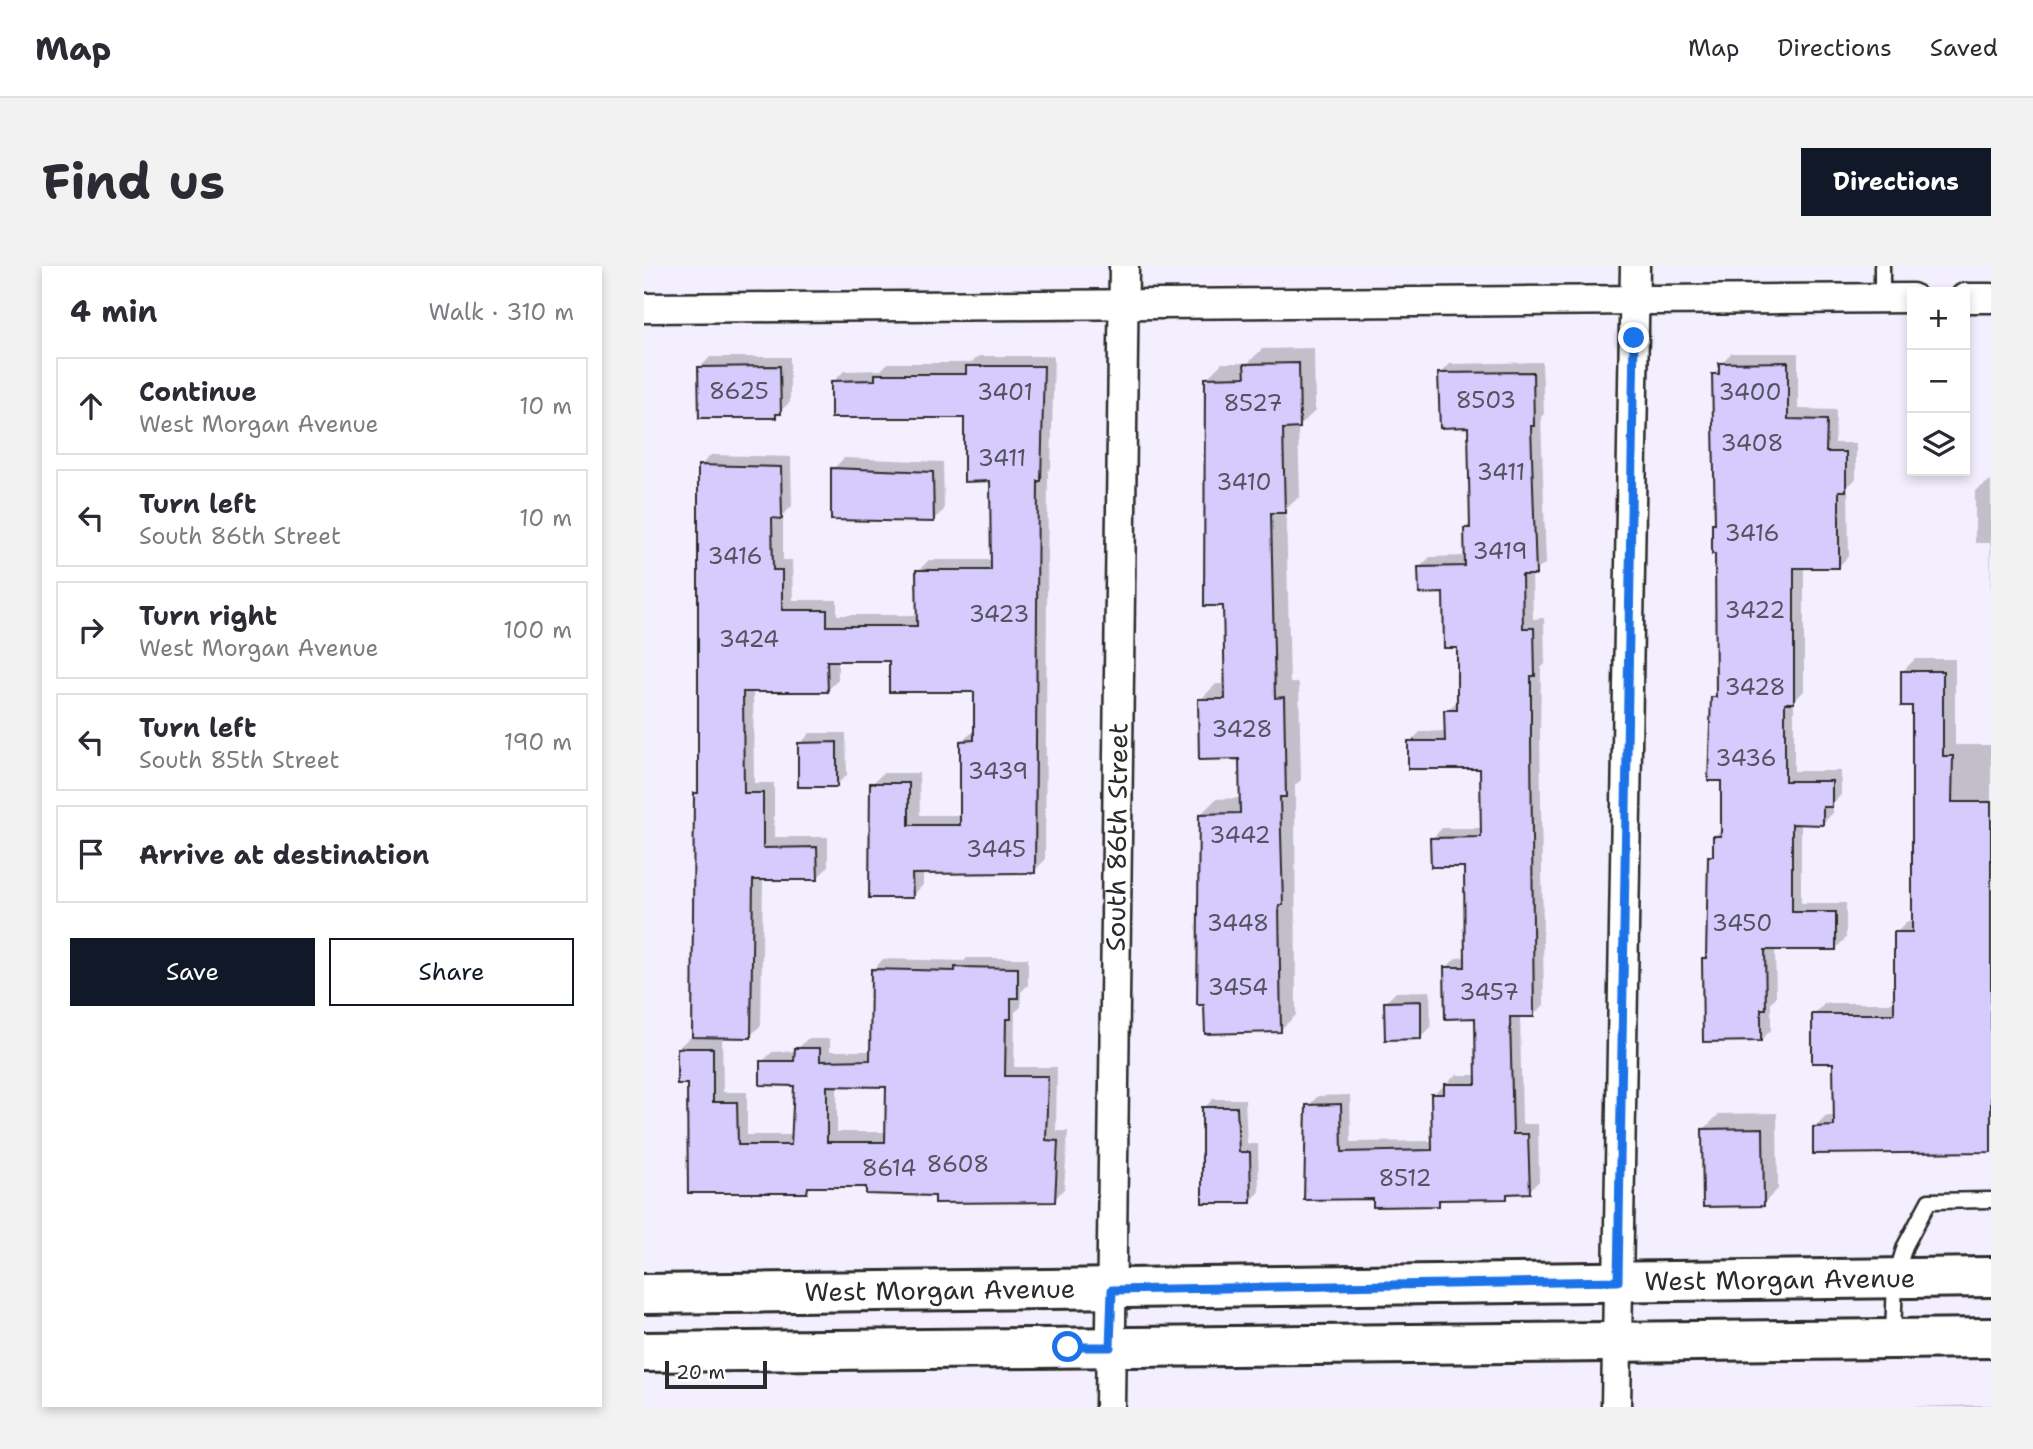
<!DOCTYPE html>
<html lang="en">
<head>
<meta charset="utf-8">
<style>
  body { margin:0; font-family:"Shantell Sans",sans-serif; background:#f2f2f3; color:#2b2b33 }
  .controls { position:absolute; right:21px; top:21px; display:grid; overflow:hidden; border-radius:0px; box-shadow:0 4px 10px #0003 }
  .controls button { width:63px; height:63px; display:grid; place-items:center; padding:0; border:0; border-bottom:2px solid #e1e1e2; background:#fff; color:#2b2b33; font:35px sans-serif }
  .scale { position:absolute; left:21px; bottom:18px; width:102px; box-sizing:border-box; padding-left:7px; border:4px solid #2b2b2b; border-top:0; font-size:19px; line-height:24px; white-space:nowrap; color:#2b2b2b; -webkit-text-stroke:5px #fff; paint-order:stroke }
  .stop { position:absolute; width:21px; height:21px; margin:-16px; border:5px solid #1a73e8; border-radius:50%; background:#fff }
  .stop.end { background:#1a73e8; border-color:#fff; box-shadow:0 2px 7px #0008 }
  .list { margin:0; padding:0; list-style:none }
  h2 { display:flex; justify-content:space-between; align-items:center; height:91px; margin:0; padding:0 28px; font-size:30px }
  h2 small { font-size:23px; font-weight:400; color:#7c7c81 }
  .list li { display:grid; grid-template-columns:46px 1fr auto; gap:21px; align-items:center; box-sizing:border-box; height:98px; margin:0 14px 14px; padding:0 14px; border:2px solid #e1e1e2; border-radius:0px }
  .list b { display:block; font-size:26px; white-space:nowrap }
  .list p { margin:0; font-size:23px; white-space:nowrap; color:#7c7c81 }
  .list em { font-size:23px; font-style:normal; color:#7c7c81 }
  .actions { display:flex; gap:14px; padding:21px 28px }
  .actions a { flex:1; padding:16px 0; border:2px solid #111827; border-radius:0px; text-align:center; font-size:24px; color:#111827 }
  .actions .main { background:#111827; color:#fff }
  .icon { flex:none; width:38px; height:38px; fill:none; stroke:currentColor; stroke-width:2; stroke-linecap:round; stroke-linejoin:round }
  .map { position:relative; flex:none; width:1347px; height:1141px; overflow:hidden; border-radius:0px }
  header { display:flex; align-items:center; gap:42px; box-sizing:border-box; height:98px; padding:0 35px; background:#fff; border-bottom:2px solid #e1e1e2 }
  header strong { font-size:33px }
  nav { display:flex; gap:38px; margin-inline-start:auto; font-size:24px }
  .intro { display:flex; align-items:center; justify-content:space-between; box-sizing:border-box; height:168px; padding:0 42px }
  h1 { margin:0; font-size:49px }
  .button { padding:18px 32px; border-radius:0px; background:#111827; color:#fff; font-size:24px; font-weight:700 }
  main { display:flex; gap:42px; padding:0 42px }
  aside { flex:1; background:#fff; border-radius:0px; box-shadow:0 4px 10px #0003 }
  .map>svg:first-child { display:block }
  .shadow { fill:#0003; fill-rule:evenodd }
  .building { fill:#d6cbfd; stroke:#2b2b2b; stroke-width:2; fill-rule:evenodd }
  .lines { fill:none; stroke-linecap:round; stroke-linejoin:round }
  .lane-casing { stroke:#2b2b2b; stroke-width:19 }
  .street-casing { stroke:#2b2b2b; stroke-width:33 }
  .secondary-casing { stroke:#2b2b2b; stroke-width:44 }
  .lane { stroke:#fff; stroke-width:14 }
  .street { stroke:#fff; stroke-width:28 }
  .secondary { stroke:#fff; stroke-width:38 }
  .route { stroke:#1a73e8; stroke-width:9 }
  .labels { text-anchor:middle; stroke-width:6; stroke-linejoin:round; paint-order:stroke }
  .number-label { font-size:23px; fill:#565360 }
  .street-label { font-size:26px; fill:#2b2b2b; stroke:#fff }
</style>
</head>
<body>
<header>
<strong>Map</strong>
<nav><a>Map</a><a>Directions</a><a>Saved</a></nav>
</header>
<div class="intro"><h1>Find us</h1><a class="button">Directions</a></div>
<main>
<aside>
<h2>4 min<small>Walk · 310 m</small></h2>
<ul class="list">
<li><svg class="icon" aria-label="ahead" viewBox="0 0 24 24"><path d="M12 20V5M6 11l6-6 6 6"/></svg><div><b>Continue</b><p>West Morgan Avenue</p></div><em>10 m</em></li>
<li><svg class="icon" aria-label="left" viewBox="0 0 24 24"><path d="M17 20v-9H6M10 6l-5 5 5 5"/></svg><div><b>Turn left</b><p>South 86th Street</p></div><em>10 m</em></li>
<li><svg class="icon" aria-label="right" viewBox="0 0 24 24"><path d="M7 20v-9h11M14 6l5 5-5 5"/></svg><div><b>Turn right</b><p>West Morgan Avenue</p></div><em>100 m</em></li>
<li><svg class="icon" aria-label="left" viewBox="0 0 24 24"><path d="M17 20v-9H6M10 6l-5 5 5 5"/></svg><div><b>Turn left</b><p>South 85th Street</p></div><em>190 m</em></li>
<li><svg class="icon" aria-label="arrive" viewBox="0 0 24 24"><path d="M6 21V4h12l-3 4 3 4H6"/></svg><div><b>Arrive at destination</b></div></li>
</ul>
<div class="actions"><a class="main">Save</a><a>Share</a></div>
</aside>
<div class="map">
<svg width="1347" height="1141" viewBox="0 0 1347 1141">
  <rect width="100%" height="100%" fill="#f3effe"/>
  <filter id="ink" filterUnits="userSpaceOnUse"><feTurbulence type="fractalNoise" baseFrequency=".0143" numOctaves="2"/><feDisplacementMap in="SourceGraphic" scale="14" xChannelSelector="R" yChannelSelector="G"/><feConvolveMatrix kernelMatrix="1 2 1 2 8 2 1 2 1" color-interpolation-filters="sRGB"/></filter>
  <g filter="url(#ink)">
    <!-- shadow -->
    <path class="shadow" d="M670,82l1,63 -17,16 2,69 -14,13 4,174h9l2,97 -6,5 1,230 -16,15 -80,-215 16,-16 26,-1 -1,-40 -41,-58 16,-16h10l-1,-80 -18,-226 15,-15h26l14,-14z
      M1087,87h67v56l38,1 -1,33h21v36l-8,7 1,70 -10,10h-35v125l-10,10v70h47v24l-8,8v10l-10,10 -22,-1v81h45v35l-11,11h-60l1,48 -5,5v28l-10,10 -57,-82 3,-3 3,-98 5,-5v-16l7,-7v-50h-12l2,-81 5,-5 -3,-319z
      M335,90h75l-3,112 -3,3 -3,389 -11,11 -111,1v13l-11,11 -40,-112 11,-11h36l1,42h42l-1,-74 15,-11v-39l-85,-32h-53v21l-11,11h-74l1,92h20v54h54v30l-11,11h-54l-2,147 -11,11 -28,-1 1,57h24v43h46l3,-51 -34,-22 10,-10 24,-1 11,-12h23v12h42l1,-81 10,-11 81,2 3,-3h61v27l-7,7v15l-6,5 -1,55h43l-1,64h12l-4,58 -10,11 -117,-6 -69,-9h-56l-5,6h-117l-1,-109 -11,-34 11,-10h5l2,-244 4,-4v-324l11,-11 80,2 1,49 -9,9v45h9l1,40h44v15h82l-1,-44 11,-11h64l-1,-80 -27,-64 -132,-34 11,-11 37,-1 7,-7h83zM193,818l51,1 -1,47h-50z
      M66,91h80v45l-15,14 -75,-48z
      M898,96l2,52 -3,3 5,146 -14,10 1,46 11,-1 1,46 -4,4 -1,65 4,272 -11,10h-13l2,109h16l1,57 -10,10 -18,1 -5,5 -62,1 -6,6 -63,-7 -67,-91 10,-10 32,-1 1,47 82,-1v-46l23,-20h22l-1,-59 -31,-48 10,-10 11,-1 -1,-92 -34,-26 10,-11h40l-1,-60 -71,-26 10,-10 26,-1v-20l13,-11v-54l-15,-55 -24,-24 10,-10 36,-1 -1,-28 7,-6 -2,-97 -30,-51 10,-10z
      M1347,182v169l-1,-74h-15v-52l16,-11z
      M200,192l99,4 1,48 -11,10 -100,-51z
      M1271,393h40v86h36v405l-176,2v-24l11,-12h9l-1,-55 -20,-46 11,-12h70l1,-70 12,-12h6l-1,-216 -10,-34z
      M166,467h36l1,42 -11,10 -36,-41z
      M786,725l1,36 -10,10 -35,-35 10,-10z
      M569,833h32l2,45h11l1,48 -8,9 -47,-93z
      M1133,847l1,76 -15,15 -59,-75 15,-15z
      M1347,1139v2h-93z"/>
    <!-- building -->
    <path class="building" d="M1144,96v57l39,1 -1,32h20v39h-7v77h-45v135h-9v78h47v26h-9v18l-31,-1v88h44v38h-71l1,59h-5v32l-58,1 -1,-84h4l2,-102h5v-20h8v-55h-13l3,-84h5l-1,-143h-3v-31h3l-3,-149h7v-11z
      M655,97l1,65 -17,1 2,84h-14l4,185 9,-1 2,100h-6l3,108h-4l2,127 -76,2 -1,-29h-7l2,-191 41,-1 -1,-54 -40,1 -1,-61h27l-2,-93h-19l1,-228 40,-1 -1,-13z
      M136,100l1,48h-5v4h-77l-1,-51z
      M322,100h78l-3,115h-3l-3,392 -123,1 1,24h-44l1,-115h39v42h51v-84l14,-1v-48h-85v-31h-62l1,31h-85l1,101h19v55l54,-1 1,33h-65l-2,158 -59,-1 2,-244h4v-328l83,2 1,52 -10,-1 1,52h9v40h45v16h90l-1,-56h75l-1,-89 -26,1v-64h-133v-37l44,-1v-6h91z
      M889,106l1,54h-3l5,149h-14l1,53h11l1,48h-4v69l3,272h-24l3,117h15l2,59 -23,1v5l-68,1v6l-66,1v-8l-69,1 2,-95 35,-1 1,48 90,-2 -1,-56h13v-10h32l-1,-66 -30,1 -1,-52h21l-1,-100h-33l-1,-29 51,-1 -1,-68h-72v-28h37l-1,-31h13v-62h-13l-1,-55 -24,1 -1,-27 47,-1 -1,-38h6l-2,-101 -28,1 -2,-55z
      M187,202l102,4 1,50 -103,-2z
      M1257,405h42v85h10l-1,46h39v350l-178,2v-27l21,-1 -1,-63h-21v-49h82v-82h18v-226h-11z
      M193,476v45h-39v-44z
      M311,701l63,1v30h-7v21h-5l-1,57h43l-2,64 12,1 -3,61 -120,1v-7l-69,-2v-7h-58l-1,6h-119l-1,-109h-10v-36h36v54h24l1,43h53l3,-59 -34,-1v-24h34l1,-13h25v13l50,-1 1,-91 84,2zM183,820l59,1 -1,55h-58z
      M777,735v38l-36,1 -1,-38z
      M558,841h35l2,45h11l1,51h-49z
      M1119,862l1,78 -61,1 -1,-78z"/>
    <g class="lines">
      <!-- lane casing -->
      <g class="lane-casing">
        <path id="lane" d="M1238,32v-32
          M1249,1071l2,-59 10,-32 24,-45 62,-1"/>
      </g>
      <!-- street casing -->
      <g class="street-casing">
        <g id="street">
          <path d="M1321,32h26"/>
          <path d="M0,42l1268,-10"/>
          <path id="s1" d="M466,1141l14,-1141"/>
          <path d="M972,1141l19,-1141"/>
        </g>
      </g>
      <!-- secondary casing -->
      <g class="secondary-casing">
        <g id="secondary">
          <path id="s2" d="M0,1028l1347,-17"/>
          <path d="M0,1086l1347,-14"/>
        </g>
      </g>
      <!-- lane -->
      <use href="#lane" class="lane"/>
      <!-- street -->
      <use href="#street" class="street"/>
      <!-- secondary -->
      <use href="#secondary" class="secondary"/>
    </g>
  </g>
  <g class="lines" filter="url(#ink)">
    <!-- route -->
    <path class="route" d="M424,1081h42l2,-57 506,-9 16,-943"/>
  </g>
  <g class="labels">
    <!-- number labels -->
    <g class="number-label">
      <text x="95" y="133">8625</text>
      <text x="361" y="134">3401</text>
      <text x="1106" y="134">3400</text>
      <text x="842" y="142">8503</text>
      <text x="609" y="145">8527</text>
      <text x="1108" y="185">3408</text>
      <text x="358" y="200">3411</text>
      <text x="857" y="214">3411</text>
      <text x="600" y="224">3410</text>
      <text x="1108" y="275">3416</text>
      <text x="856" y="293">3419</text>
      <text x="91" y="298">3416</text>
      <text x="1111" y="352">3422</text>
      <text x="355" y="356">3423</text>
      <text x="105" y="381">3424</text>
      <text x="1111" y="429">3428</text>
      <text x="598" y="471">3428</text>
      <text x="1102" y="500">3436</text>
      <text x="354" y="513">3439</text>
      <text x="596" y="577">3442</text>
      <text x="352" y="591">3445</text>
      <text x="594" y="665">3448</text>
      <text x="1098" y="665">3450</text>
      <text x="594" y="729">3454</text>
      <text x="845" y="734">3457</text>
      <text x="314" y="906">8608</text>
      <text x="245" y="910">8614</text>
      <text x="761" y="920">8512</text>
    </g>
    <!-- street labels -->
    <g class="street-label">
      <text dy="9" stroke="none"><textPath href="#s1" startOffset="570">South 86th Street</textPath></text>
      <text dy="9" stroke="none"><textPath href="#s2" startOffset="1136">West Morgan Avenue</textPath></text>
      <text dy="9" stroke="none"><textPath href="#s2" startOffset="296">West Morgan Avenue</textPath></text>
    </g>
  </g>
</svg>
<div class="controls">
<button>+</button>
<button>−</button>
<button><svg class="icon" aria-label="layers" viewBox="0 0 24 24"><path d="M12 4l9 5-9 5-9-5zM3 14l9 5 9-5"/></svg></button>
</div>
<div class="scale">20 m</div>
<div class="stop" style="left:424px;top:1081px"></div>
<div class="stop end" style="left:990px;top:72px"></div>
</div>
</main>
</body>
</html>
